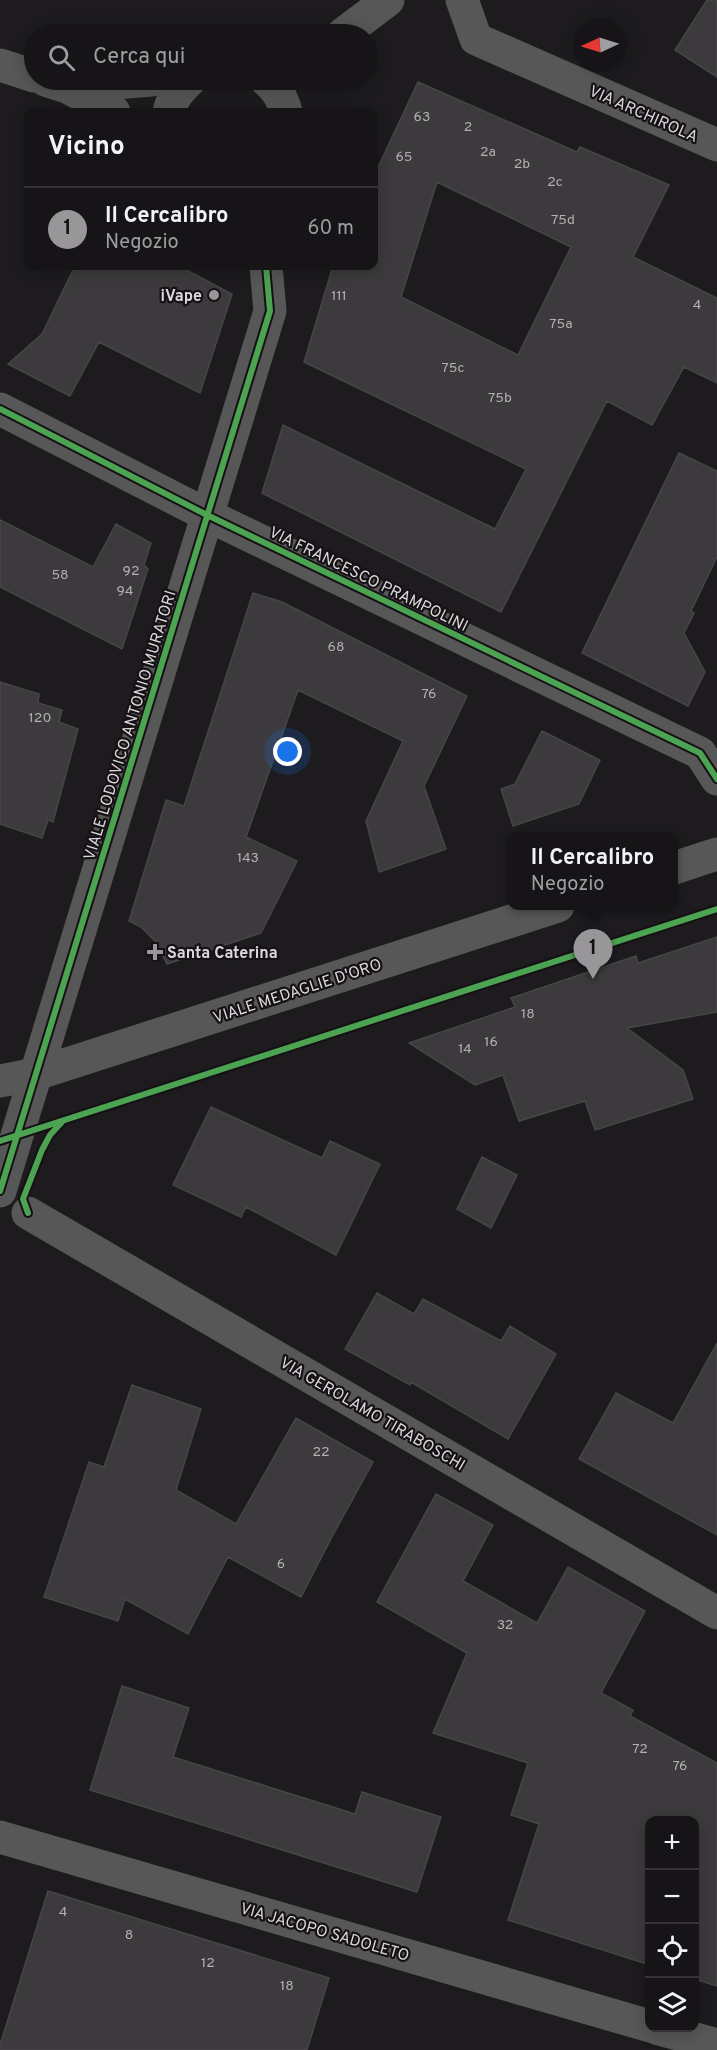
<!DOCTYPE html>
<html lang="it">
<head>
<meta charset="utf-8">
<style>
  body { margin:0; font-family:Overpass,sans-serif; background:#1f1d1f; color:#f1f3f6 }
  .controls { position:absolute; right:18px; bottom:18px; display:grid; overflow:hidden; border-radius:12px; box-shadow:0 3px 15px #0003 }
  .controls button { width:54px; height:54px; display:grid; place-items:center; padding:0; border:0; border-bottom:2px solid #353335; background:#161416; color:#f1f3f6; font:30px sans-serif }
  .compass { position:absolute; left:573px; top:18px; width:54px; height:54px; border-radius:50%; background:#161416; box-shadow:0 3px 15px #0003; rotate:266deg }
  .you { position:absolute; left:288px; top:752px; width:21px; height:21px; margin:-15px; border:4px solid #fff; border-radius:50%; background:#1a73e8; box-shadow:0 0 0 9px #1a73e833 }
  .badge { display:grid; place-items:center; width:39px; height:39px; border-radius:50%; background:#989699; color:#111; font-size:20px; font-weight:700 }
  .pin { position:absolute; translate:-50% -50px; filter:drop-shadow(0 2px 3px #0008) }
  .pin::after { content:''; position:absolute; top:32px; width:21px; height:18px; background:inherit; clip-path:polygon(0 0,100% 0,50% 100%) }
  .popup { position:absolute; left:507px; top:832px; width:171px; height:78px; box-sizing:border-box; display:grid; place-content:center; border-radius:12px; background:#161416; filter:drop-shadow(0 2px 4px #0005); font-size:20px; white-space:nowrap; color:#9e9ea1 }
  .popup b { font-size:22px; color:#f1f3f6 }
  .popup::after { content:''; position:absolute; left:50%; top:100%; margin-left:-12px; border:12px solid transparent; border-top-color:#161416 }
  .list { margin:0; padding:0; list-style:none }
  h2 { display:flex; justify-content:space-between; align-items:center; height:78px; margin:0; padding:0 24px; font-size:26px }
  h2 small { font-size:20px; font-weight:400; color:#9e9ea1 }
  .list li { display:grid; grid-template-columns:39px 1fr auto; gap:18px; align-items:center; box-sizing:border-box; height:84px; padding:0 24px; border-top:2px solid #353335 }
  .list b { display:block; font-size:22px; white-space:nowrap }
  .list p { margin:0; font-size:20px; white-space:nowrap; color:#9e9ea1 }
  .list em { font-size:20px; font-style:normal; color:#9e9ea1 }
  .icon { flex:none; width:33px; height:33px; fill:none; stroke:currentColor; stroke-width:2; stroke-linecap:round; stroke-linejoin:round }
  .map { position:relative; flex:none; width:717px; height:2050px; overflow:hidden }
  .search { position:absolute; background:#161416; box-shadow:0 3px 15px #0003; left:24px; top:24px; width:354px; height:66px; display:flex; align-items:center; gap:15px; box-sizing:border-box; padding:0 21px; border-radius:33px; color:#9e9ea1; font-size:22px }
  .panel { position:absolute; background:#161416; box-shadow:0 3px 15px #0003; left:24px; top:108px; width:354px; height:162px; border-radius:12px }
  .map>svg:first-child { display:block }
  .building { fill:#3c3a3c; stroke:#474547; stroke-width:1.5; fill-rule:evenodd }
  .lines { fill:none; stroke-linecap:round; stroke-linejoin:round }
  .minor { stroke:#585758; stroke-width:33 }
  .tertiary { stroke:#585758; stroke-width:33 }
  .cycleway-casing { stroke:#151115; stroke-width:10 }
  .cycleway { stroke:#4ca352; stroke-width:6 }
  .poi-dot { fill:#989699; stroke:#151115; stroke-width:2 }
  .labels { text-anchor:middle; stroke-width:4.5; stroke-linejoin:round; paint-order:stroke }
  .number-label { font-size:14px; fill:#b3b0b3 }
  .street-label { font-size:16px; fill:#dbd8db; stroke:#151115 }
  .poi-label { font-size:16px; font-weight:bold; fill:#dbd8db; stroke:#151115; text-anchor:end }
</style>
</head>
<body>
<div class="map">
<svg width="717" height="2050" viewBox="0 0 717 2050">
  <rect width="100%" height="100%" fill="#1d1b1e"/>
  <!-- building -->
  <path class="building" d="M707,0h10v77l-42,-27z
    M418,82l159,70 3,-5 89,38 -36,72 84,41v85l-33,-16 -32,58 -45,-24 -106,211 -239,-119 21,-68 212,104 31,-60 -222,-107 29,-96h41v-90zM437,182l134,65 -53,108 -117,-58z
    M75,266h104l53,28 -32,99 -101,-51 -29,54 -62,-32 34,-30z
    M679,453l38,18v86l-26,54 3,2 -10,20 21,39 -17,34 -106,-53z
    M0,520l93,47 23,-43 35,19 -7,22 4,4 -26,80 -122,-62z
    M253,593l29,9 185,94 -43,90 22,63 -67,23 -13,-51 37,-80 -105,-51 -52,147 51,24 -36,72 -94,31 -11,-22 -15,-15 -12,-6 37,-121 18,6z
    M0,682l39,12 -1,9 24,7 -3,12 19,7 -25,93 -5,-2 -6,18 -42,-14z
    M542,731l58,29 -21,44 -66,22 -12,-37 14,-5z
    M717,937v75l-90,16 56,42 10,29 -98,31 -10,-29 -66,20 -16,-46 -28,10 -66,-42 106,-36 -4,-9 125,-42 2,7z
    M211,1107l111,51 8,-17 50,23 -44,91 -90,-48 -5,10 -68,-32z
    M482,1157l35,18 -26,53 -34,-19z
    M377,1293l37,21 9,-15 78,42 9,-15 46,28 -48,85 -97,-57 -1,3 -65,-36z
    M717,1343v192l-138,-76 37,-66 57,30z
    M132,1385l69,24 -25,81 60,34 60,-106 77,44 -39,71 -33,64 -73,-40 -40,77 -63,-35 -7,22 -74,-24 45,-135 15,5z
    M436,1494l57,31 -30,56 74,42 31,-56 77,44 -44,82 32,17 -3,6 87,47v223l-23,-7v-158h-44v144l-142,-45 31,-96 -28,-9 17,-52 -95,-30 34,-80 -90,-51z
    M122,1686l67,22 -16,49 182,57 7,-22 79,25 -24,75 -327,-102z
    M48,1891l281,87 -22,72h-307v-5z"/>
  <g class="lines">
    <!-- minor -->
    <path class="minor" d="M462,0l14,39 241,106
      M0,409l207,106 493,238 17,26
      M0,1081l36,-7
      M28,1213l689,400
      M0,1837l650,189
      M656,2028l61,17"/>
    <!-- tertiary -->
    <path class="tertiary" d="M343,34l45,-34
      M0,65l34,11
      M45,80l22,7 47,25
      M266,80c11,9 17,19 20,32
      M67,87l84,-7
      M169,112c2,-13 11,-23 21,-32
      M674,868l43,-14
      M36,1074l522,-168
      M0,1191l270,-880 -4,-45"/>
    <!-- cycleway casing -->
    <g class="cycleway-casing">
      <path id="cycleway" d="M0,409l207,106 493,238 17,26
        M0,1141l717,-232
        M0,1191l270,-880 -4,-45
        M28,1213l-5,-14 19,-49 8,-15 12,-13"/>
    </g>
    <!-- cycleway -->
    <use href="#cycleway" class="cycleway"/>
  </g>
  <!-- markers -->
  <g class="poi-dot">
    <circle cx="214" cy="295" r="6"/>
    <path d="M152 943h6v6h6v6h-6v6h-6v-6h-6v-6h6z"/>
  </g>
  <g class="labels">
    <!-- number labels -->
    <g class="number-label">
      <text x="422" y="121">63</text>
      <text x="468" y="131">2</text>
      <text x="488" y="156">2a</text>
      <text x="404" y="161">65</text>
      <text x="522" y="168">2b</text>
      <text x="555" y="186">2c</text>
      <text x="563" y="224">75d</text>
      <text x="339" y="300">111</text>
      <text x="697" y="309">4</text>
      <text x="561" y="328">75a</text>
      <text x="453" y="372">75c</text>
      <text x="500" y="402">75b</text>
      <text x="131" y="575">92</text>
      <text x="60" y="579">58</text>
      <text x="125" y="595">94</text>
      <text x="336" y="651">68</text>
      <text x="429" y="698">76</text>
      <text x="40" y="722">120</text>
      <text x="248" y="862">143</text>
      <text x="528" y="1018">18</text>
      <text x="491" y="1046">16</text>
      <text x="465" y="1053">14</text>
      <text x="321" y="1456">22</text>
      <text x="281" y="1568">6</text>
      <text x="505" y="1629">32</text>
      <text x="640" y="1753">72</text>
      <text x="680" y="1770">76</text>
      <text x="63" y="1916">4</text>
      <text x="129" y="1939">8</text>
      <text x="208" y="1967">12</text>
      <text x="287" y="1990">18</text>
    </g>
    <!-- street labels -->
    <g class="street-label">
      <text transform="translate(644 113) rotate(24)" y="6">VIA ARCHIROLA</text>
      <text transform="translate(369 578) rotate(26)" y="6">VIA FRANCESCO PRAMPOLINI</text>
      <text transform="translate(129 725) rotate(-73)" y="6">VIALE LODOVICO ANTONIO MURATORI</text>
      <text transform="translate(297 990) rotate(-18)" y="6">VIALE MEDAGLIE D'ORO</text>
      <text transform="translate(373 1413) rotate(30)" y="6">VIA GEROLAMO TIRABOSCHI</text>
      <text transform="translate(325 1931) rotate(16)" y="6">VIA JACOPO SADOLETO</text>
    </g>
    <!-- poi labels -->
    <g class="poi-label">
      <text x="202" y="301">iVape</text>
      <text x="167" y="958" text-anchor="start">Santa Caterina</text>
    </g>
  </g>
</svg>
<div class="controls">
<button>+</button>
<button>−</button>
<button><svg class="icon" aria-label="locate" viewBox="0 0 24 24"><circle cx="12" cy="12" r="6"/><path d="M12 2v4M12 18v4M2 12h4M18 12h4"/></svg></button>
<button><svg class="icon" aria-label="layers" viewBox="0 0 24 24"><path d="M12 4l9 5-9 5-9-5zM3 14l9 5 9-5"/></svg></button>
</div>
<svg class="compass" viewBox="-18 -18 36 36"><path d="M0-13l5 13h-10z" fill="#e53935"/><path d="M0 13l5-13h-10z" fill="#9e9ea1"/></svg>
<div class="you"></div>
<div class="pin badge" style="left:593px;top:979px">1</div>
<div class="popup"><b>Il Cercalibro</b>Negozio</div>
<div class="search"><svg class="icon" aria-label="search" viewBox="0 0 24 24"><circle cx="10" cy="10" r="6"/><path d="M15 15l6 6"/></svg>Cerca qui</div>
<section class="panel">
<h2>Vicino<small></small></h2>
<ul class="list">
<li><span class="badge">1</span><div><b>Il Cercalibro</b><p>Negozio</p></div><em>60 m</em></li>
</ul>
</section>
</div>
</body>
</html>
